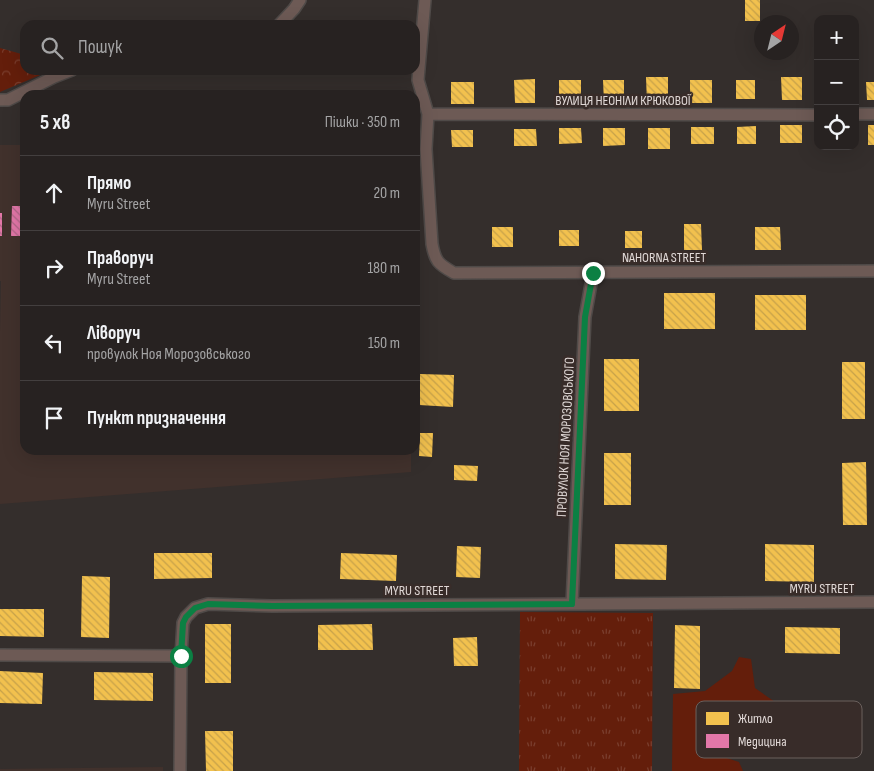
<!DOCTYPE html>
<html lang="uk">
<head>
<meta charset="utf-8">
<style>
  body { margin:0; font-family:"Sofia Sans Condensed",sans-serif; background:#332f2e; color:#f1f3f6 }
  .controls { position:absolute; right:15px; top:15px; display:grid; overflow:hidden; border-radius:10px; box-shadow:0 5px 20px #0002 }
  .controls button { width:45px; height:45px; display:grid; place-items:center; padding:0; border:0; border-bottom:1px solid #433f3f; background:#272221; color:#f1f3f6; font:25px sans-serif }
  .compass { position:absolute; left:754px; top:15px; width:45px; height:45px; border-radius:50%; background:#272221; box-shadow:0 5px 20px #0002; rotate:35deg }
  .stop { position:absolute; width:15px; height:15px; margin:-11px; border:4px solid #0b8043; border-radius:50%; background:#fff }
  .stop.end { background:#0b8043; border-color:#fff; box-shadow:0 1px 5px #0008 }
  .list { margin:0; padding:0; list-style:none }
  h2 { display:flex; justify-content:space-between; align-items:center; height:65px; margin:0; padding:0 20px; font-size:21px }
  h2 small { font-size:16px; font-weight:400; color:#a4a4a5 }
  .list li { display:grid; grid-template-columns:32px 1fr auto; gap:15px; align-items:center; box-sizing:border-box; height:75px; padding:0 20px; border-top:1px solid #433f3f }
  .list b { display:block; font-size:19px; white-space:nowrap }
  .list p { margin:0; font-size:16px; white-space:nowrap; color:#a4a4a5 }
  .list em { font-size:16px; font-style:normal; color:#a4a4a5 }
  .icon { flex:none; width:28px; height:28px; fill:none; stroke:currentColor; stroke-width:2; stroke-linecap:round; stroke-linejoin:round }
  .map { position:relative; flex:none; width:874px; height:771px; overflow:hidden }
  .search { position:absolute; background:#272221; box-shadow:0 5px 20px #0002; left:20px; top:20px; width:400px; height:55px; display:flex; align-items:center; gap:12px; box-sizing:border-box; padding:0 18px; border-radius:15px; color:#a4a4a5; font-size:19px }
  .panel { position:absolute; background:#272221; box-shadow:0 5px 20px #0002; left:20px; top:90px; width:400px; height:365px; border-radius:15px }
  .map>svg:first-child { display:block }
  .built { fill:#41312c }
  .grass { fill:#641e0b }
  .forest { fill:url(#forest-crowns) }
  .park { fill:url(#park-tufts) }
  .homes { fill:url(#homes-back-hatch) }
  .health { fill:url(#health-back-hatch) }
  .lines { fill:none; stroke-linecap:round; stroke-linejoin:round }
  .minor-casing { stroke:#4f4a48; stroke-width:14 }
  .minor { stroke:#6d5a55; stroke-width:11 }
  .route { stroke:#0b8043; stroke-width:6 }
  .labels { text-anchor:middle; stroke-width:5; stroke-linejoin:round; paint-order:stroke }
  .street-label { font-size:14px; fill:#e0d8d6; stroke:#382c29 }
  .key { fill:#382c29; stroke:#6a605d; stroke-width:1 }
  .key-label { font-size:14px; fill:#e0d8d6 }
</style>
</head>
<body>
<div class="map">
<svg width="874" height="771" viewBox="0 0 874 771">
  <defs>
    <pattern id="forest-crowns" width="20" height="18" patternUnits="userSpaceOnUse" patternTransform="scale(1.25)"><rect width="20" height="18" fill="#641e0b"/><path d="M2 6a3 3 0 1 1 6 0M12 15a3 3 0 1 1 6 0" fill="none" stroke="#7a3e2e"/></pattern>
    <pattern id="park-tufts" width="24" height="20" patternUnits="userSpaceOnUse" patternTransform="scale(1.25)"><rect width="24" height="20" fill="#641e0b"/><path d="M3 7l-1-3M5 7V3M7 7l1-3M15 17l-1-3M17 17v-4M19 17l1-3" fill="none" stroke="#7a3e2e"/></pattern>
    <pattern id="homes-back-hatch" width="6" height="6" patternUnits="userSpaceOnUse" patternTransform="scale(1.25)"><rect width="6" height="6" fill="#f2c14e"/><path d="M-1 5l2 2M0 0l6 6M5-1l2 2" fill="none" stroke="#c6a14a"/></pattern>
    <pattern id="health-back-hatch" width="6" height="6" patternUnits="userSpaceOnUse" patternTransform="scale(1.25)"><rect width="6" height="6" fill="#e377a8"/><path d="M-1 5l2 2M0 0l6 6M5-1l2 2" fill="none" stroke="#b36789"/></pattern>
  </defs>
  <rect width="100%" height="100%" fill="#342e2c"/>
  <!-- built -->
  <path class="built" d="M0,145h25v305h386v22l-411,32v-173l1,-50h-1z
    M163,767v4h-163v-2z"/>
  <!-- grass -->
  <path class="grass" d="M739,657l12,2 4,29 20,14v7l-26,7 -41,36 31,10 4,9h-71l1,-77 32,-3 27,-20z"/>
  <!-- forest -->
  <path class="forest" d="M0,48l25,7v15h27l-52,22z"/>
  <!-- park -->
  <path class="park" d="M520,612l133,1 -1,158h-133z"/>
  <!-- homes -->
  <path class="homes" d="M745,0h15v21h-15z
    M646,77h22v27h-21z
    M781,77h21v23h-20z
    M535,79v24h-20l-1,-23z
    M559,80h22v24h-22z
    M603,80h21v23h-20z
    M690,80h22v23h-22z
    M736,80h19v19h-19z
    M451,82h23v22h-23z
    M866,82h8v18h-7z
    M780,125h22v18h-22z
    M868,125h6v20h-6z
    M756,126v18h-19v-17z
    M691,127h23v17h-23z
    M559,128h22l1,15 -23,1z
    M603,128h22v17l-22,1z
    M648,128h22v21h-22z
    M514,129h22l1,17h-23z
    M451,130h22v17h-21z
    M684,224h17l1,26h-18z
    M492,227h21v20h-21z
    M755,227h25l1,23h-26z
    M559,230h20v16h-20z
    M625,231h17v17h-17z
    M664,293h51v36h-51z
    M755,295h51v35h-51z
    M604,359h35v52h-35z
    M842,362h23v57h-23z
    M420,374l34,1 -1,32 -34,-2z
    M420,433h13l-1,24 -13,-1z
    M604,453h27v52h-27z
    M866,462l1,63h-24l-1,-62z
    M454,465l24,1 -1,15 -23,-1z
    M615,544l52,1 -1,35 -51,-1z
    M765,544l49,1v37l-49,-1z
    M457,546l24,1 -1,31 -24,-1z
    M154,553h58v25l-58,1z
    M341,553l56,2 -1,26 -56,-2z
    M82,576l28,1 -1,61 -28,-1z
    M0,609h44v28l-44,-1z
    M205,624h26v59h-26z
    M372,624l1,26h-55v-25z
    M675,625l25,1v63l-26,-1z
    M785,627l55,1v26l-55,-1z
    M477,637l1,29h-24l-1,-28z
    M0,671l43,2 -1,31 -42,-1z
    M94,672l59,1v28l-59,-1z
    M205,731h28v40h-27z"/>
  <!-- health -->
  <path class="health" d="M12,206h13v30h-14z
    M0,213h2v23h-2z"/>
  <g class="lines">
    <!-- minor casing -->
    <g class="minor-casing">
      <path id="minor" d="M425,0l-7,80 10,34 -2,35 6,95c3,17 6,20 22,29l420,-2
        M279,25l15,-16 6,-9
        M0,100h8l46,-23 18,-7
        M428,114l390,1
        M855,114h19
        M572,604l13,-287 8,-44
        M0,655l181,1 2,-33 3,-6 9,-9 13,-4 64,2 602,-4
        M180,771l1,-115"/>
    </g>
    <!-- minor -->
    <use href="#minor" class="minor"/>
  </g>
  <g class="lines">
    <!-- route -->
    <path class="route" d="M181,656l2,-33 3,-6 9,-9 13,-4 64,2 300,-2 13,-287 8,-44"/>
  </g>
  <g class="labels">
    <!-- street labels -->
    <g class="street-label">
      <text x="623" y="105">ВУЛИЦЯ НЕОНІЛИ КРЮКОВОЇ</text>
      <text x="664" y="262">NAHORNA STREET</text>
      <text transform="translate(565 437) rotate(-87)" y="5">ПРОВУЛОК НОЯ МОРОЗОВСЬКОГО</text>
      <text x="822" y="593">MYRU STREET</text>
      <text x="417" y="595">MYRU STREET</text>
    </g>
  </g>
  <!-- legend -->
  <rect x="696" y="701" width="166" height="57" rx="8" class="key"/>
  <rect x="706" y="712" width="23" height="13" fill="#f2c14e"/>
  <rect x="706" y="734" width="23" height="14" fill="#e377a8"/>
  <g class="key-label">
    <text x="738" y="723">Житло</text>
    <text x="738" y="746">Медицина</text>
  </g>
</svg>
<div class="controls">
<button>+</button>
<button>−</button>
<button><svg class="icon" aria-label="locate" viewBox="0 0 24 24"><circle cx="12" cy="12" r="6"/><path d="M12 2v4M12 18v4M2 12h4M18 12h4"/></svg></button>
</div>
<svg class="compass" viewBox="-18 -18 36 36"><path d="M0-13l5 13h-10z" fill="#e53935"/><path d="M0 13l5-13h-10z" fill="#a4a4a5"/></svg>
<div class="stop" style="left:181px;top:656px"></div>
<div class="stop end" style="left:593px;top:273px"></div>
<div class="search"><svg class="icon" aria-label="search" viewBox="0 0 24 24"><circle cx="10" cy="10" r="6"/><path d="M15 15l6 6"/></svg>Пошук</div>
<section class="panel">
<h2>5 хв<small>Пішки · 350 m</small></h2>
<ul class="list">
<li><svg class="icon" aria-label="ahead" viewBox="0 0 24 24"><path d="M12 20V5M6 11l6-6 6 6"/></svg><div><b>Прямо</b><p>Myru Street</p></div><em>20 m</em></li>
<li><svg class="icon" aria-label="right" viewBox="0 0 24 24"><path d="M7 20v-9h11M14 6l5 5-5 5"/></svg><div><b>Праворуч</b><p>Myru Street</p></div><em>180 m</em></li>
<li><svg class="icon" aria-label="left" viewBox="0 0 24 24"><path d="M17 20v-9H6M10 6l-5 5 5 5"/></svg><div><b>Ліворуч</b><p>провулок Ноя Морозовського</p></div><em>150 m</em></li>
<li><svg class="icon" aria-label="arrive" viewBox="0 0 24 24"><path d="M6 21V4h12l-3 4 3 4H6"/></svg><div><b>Пункт призначення</b></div></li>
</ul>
</section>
</div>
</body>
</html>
